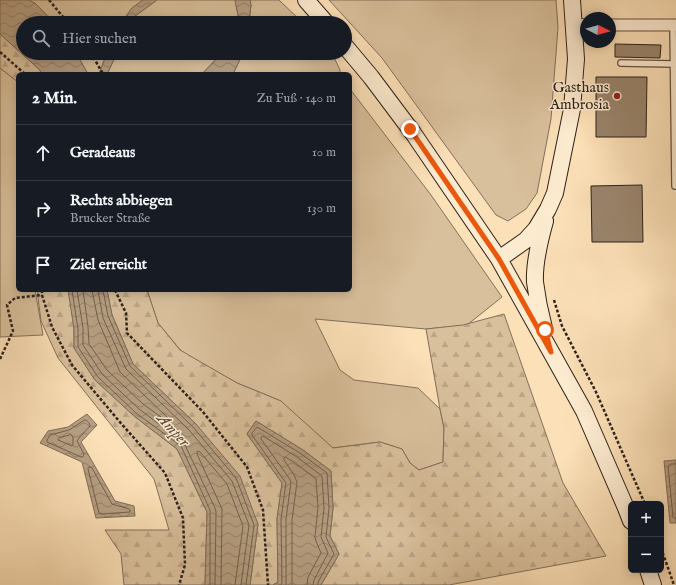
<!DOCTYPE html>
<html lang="de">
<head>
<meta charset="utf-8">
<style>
  body { margin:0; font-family:"IM FELL English",serif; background:#20242c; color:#f1f3f6 }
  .controls { position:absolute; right:12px; bottom:12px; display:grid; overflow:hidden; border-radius:6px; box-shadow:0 2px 10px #0003 }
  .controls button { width:36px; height:36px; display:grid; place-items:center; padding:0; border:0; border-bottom:1px solid #363941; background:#171b24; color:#f1f3f6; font:20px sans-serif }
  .compass { position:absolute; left:580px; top:12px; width:36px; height:36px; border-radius:50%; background:#171b24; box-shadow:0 2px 10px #0003; rotate:96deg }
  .stop { position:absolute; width:12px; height:12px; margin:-9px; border:3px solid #ea580c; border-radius:50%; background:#fff }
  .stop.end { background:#ea580c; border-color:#fff; box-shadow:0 1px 4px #0008 }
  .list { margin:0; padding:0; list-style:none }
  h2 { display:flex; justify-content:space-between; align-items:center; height:52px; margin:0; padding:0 16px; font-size:17px }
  h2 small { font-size:13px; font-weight:400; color:#9ea1a6 }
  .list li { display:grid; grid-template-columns:26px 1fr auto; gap:12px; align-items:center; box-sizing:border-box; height:56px; padding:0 16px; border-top:1px solid #363941 }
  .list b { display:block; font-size:15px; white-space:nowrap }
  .list p { margin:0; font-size:13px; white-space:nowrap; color:#9ea1a6 }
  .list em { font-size:13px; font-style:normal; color:#9ea1a6 }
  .icon { flex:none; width:22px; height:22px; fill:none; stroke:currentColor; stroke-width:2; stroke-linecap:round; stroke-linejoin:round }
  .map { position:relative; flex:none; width:676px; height:585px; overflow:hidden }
  .search { position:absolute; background:#171b24; box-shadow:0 2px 10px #0003; left:16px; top:16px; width:336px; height:44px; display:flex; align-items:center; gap:10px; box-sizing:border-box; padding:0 14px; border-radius:22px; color:#9ea1a6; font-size:15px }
  .panel { position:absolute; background:#171b24; box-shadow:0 2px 10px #0003; left:16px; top:72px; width:336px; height:220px; border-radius:6px }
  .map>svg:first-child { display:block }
  .grass { fill:#d9c09c; stroke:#83705b }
  .forest { fill:url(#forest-firs); stroke:#83705b }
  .water { fill:url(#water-waves); stroke:#7f6d58 }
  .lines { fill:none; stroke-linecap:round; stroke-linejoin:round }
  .shore { stroke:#72604e; stroke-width:1 }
  .building { fill:#99846c; stroke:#2d211a }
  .lane-casing { stroke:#615141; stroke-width:8 }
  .street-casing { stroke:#615141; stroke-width:13 }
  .secondary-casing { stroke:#2d211a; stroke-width:18 }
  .path { stroke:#2d211a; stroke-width:2.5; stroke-dasharray:3 2; stroke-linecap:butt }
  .lane { stroke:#fdebd0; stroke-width:5.5 }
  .street { stroke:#fdebd0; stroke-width:11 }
  .secondary { stroke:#fdebd0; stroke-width:16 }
  .route { stroke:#ea580c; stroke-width:5 }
  .poi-dot { fill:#8f2418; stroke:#fdebd0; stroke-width:1.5 }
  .labels { text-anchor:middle; stroke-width:3; stroke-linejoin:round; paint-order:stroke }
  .poi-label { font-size:15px; fill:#2d211a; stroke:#fdebd0; text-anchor:end }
  .water-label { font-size:16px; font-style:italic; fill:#5d4d3e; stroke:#fdebd0 }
</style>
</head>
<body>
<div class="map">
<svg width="676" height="585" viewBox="0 0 676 585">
  <defs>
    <pattern id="forest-firs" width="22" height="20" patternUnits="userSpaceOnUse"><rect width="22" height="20" fill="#d9c09c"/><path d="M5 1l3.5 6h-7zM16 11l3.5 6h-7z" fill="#bba586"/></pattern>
    <pattern id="water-waves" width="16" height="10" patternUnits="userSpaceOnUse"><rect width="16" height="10" fill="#b69f82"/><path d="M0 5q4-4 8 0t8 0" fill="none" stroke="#94816a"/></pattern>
  </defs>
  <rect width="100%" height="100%" fill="#fce0b7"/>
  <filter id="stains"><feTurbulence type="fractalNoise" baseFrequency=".005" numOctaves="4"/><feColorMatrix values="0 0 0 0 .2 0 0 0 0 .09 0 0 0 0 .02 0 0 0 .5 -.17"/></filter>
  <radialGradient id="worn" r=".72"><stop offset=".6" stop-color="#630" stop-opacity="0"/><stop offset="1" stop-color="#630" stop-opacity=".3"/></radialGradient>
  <!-- grass -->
  <path class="grass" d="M29,0h114l-11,8 -11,15h-67l-18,-19z
    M157,0h78l4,20 -1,3h-107l4,-7z
    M250,0h29l24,23h-54l2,-18z
    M329,0h227l2,27 -7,92 -14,74 -11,16 -18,12 -12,-6 -114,-157z
    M76,53h31l-8,21h-11z
    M117,53h105l-20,21h-95z
    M243,53h89l8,17v4h-107z
    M0,68l18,14v208h17l8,45 -43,2z
    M350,89l81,106 71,102 -35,28 -41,4 -111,-10 25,51 14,10 64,8 22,21 4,19 -1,34 -24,8 -9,-7 -8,-14 -22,-7 -47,6 -22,-17 -30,-30 -44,-18 -55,-31 -24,-29 -11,-33h203z"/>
  <!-- forest -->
  <path class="forest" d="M0,34l40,36 1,4h-23v8l-18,-14z
    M37,290h32l5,39v19l21,32 39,36 43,33 30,63 -2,73h-81l-3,-31 -16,-24h64l-15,-51 -96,-121 -17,-37z
    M107,290h40l11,33 22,27 57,33 44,18 52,47 47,-6 22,7 8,14 9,7 24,-8 1,-34 -4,-19 -14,-80 37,-4 41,-11 59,169 43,73 -157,29h-128l18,-31 -9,-18 3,-28 -2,-37 -28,-21 -47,-29 -9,13 35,49 -5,36 1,63 -5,3h-23l8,-61 -62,-100 -63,-60 -21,-49z"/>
  <!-- water -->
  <path class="water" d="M0,0h29l7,4 18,19h-31v30h53l12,21h-47l-1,-4 -40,-36z
    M143,0h14l-22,16 -4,7h-10l11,-15z
    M235,0h15l1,5 -2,18h-11l1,-3z
    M107,53h10l-10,21h-8z
    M222,53h21l-10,21h-31z
    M68,290h39l5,25 21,49 63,60 44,52 18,48 -8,61h-45l2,-73 -30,-63 -43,-33 -39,-36 -21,-32v-19z
    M87,414l10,11 -16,17 34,59 19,5 1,10 -39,2 -14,-56 -42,-19 8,-12 20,-4z
    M256,421l47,29 28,21 2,37 -3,28 9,18 -18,31h-48l5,-3 -1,-63 5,-36 -35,-49z
    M676,460v63h-6l-6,-62z"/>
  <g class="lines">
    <!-- shore -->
    <path class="shore" d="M72,290l6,39v18l20,30 38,36 45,33 29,64v75
      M77,290l6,38v17l19,29 37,35 45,34 31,65 1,4 -1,73
      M83,290l5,37 1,17 18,26 36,34 22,16h2l1,-1 -1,-2 -47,-45 -22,-52 -6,-30
      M98,290l5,28 23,51 63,61 43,51 17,44 -8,60
      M103,290l5,26 22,50 63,61 43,51 18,47 -8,60
      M85,420c2,0 5,3 5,6l-11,12 -2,3 7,13 -1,3h-2l-34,-15v-2l3,-5 19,-5z
      M71,435l2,2v8l-1,1 -14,-6 1,-2z
      M676,464h-6l-2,2 5,51 3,2
      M89,467l3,1 20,36 17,5 1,1v2l-29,2 -2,-1 -11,-44z
      M221,585l1,-76 -25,-55v-2l1,-1 2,1 27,32 16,42 -8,59
      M281,585l1,-3 -1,-63 5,-36 -34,-48v-2l5,-6 43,26 27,20 2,35 -3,29 8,17 -16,28v3
      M286,585v-66l5,-37 -2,-4 -28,-39v-2l2,-1 34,21 25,19 2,32 -3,29 7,16 -14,27 -1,5
      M292,585v-65l5,-38 -3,-7 -10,-15v-2l1,-1 9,5 22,17 2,28 -3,30 1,4 5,12 -13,24 -1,8"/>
  </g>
  <!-- building -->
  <path class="building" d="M615,44l46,1 -1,13 -45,-1z
    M596,77h51l-1,60h-50z
    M642,185l1,57h-51l-1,-56z"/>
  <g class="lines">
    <!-- lane casing -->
    <g class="lane-casing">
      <path id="lane" d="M673,25l2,161
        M621,63l53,1"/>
    </g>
    <!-- street casing -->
    <g class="street-casing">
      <path id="street" d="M573,24l13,1
        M610,25h66"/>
    </g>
    <!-- secondary casing -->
    <g class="secondary-casing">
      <path id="secondary" d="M306,0l20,23
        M345,46l26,31 42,56 86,126 85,152 42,97 5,13
        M499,259l27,-19 10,-11 12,-20 7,-16 17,-84 4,-50 -4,-59
        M544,328c-4,-15 -7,-30 -9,-46 -1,-19 5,-43 10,-61
        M648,570l5,15"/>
    </g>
    <!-- path -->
    <path class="path" d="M49,0l19,23
      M0,52l25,22
      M91,53l12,21
      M42,290v5l10,32 20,38 47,56 46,52 18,45 2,47 -6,20
      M115,290l11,23 1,20 76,79 44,55 16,43 5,75
      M554,300l8,26 34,66 49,112
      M0,359l13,-28 -6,-26 8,-7 27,-3
      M661,548l13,37"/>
    <!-- lane -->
    <use href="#lane" class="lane"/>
    <!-- street -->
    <use href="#street" class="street"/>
    <!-- secondary -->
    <use href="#secondary" class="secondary"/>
  </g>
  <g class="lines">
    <!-- route -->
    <path class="route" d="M410,129l89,130 52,93 -6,-22"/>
  </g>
  <!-- markers -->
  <circle class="poi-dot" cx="617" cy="96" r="4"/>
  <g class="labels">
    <!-- poi labels -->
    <g class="poi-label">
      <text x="609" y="92">Gasthaus<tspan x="609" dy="17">Ambrosia</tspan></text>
    </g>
    <!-- water labels -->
    <g class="water-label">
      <text transform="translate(174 429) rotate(47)" y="6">Amper</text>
    </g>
  </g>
  <rect width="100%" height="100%" filter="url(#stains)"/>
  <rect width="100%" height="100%" fill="url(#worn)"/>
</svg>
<div class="controls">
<button>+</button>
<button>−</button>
</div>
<svg class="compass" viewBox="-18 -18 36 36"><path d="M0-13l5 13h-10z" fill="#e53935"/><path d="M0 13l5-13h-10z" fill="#9ea1a6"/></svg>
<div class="stop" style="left:545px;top:330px"></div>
<div class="stop end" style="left:410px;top:129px"></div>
<div class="search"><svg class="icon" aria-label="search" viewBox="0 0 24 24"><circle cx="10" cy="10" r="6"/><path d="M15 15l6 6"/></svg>Hier suchen</div>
<section class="panel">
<h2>2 Min.<small>Zu Fuß · 140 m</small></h2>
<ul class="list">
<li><svg class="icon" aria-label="ahead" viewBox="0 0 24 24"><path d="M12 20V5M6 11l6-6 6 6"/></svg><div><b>Geradeaus</b></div><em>10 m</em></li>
<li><svg class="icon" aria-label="right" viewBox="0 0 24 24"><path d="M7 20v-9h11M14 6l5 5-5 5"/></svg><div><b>Rechts abbiegen</b><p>Brucker Straße</p></div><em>130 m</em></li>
<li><svg class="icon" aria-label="arrive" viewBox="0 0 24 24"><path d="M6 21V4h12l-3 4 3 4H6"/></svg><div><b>Ziel erreicht</b></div></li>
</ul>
</section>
</div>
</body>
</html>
